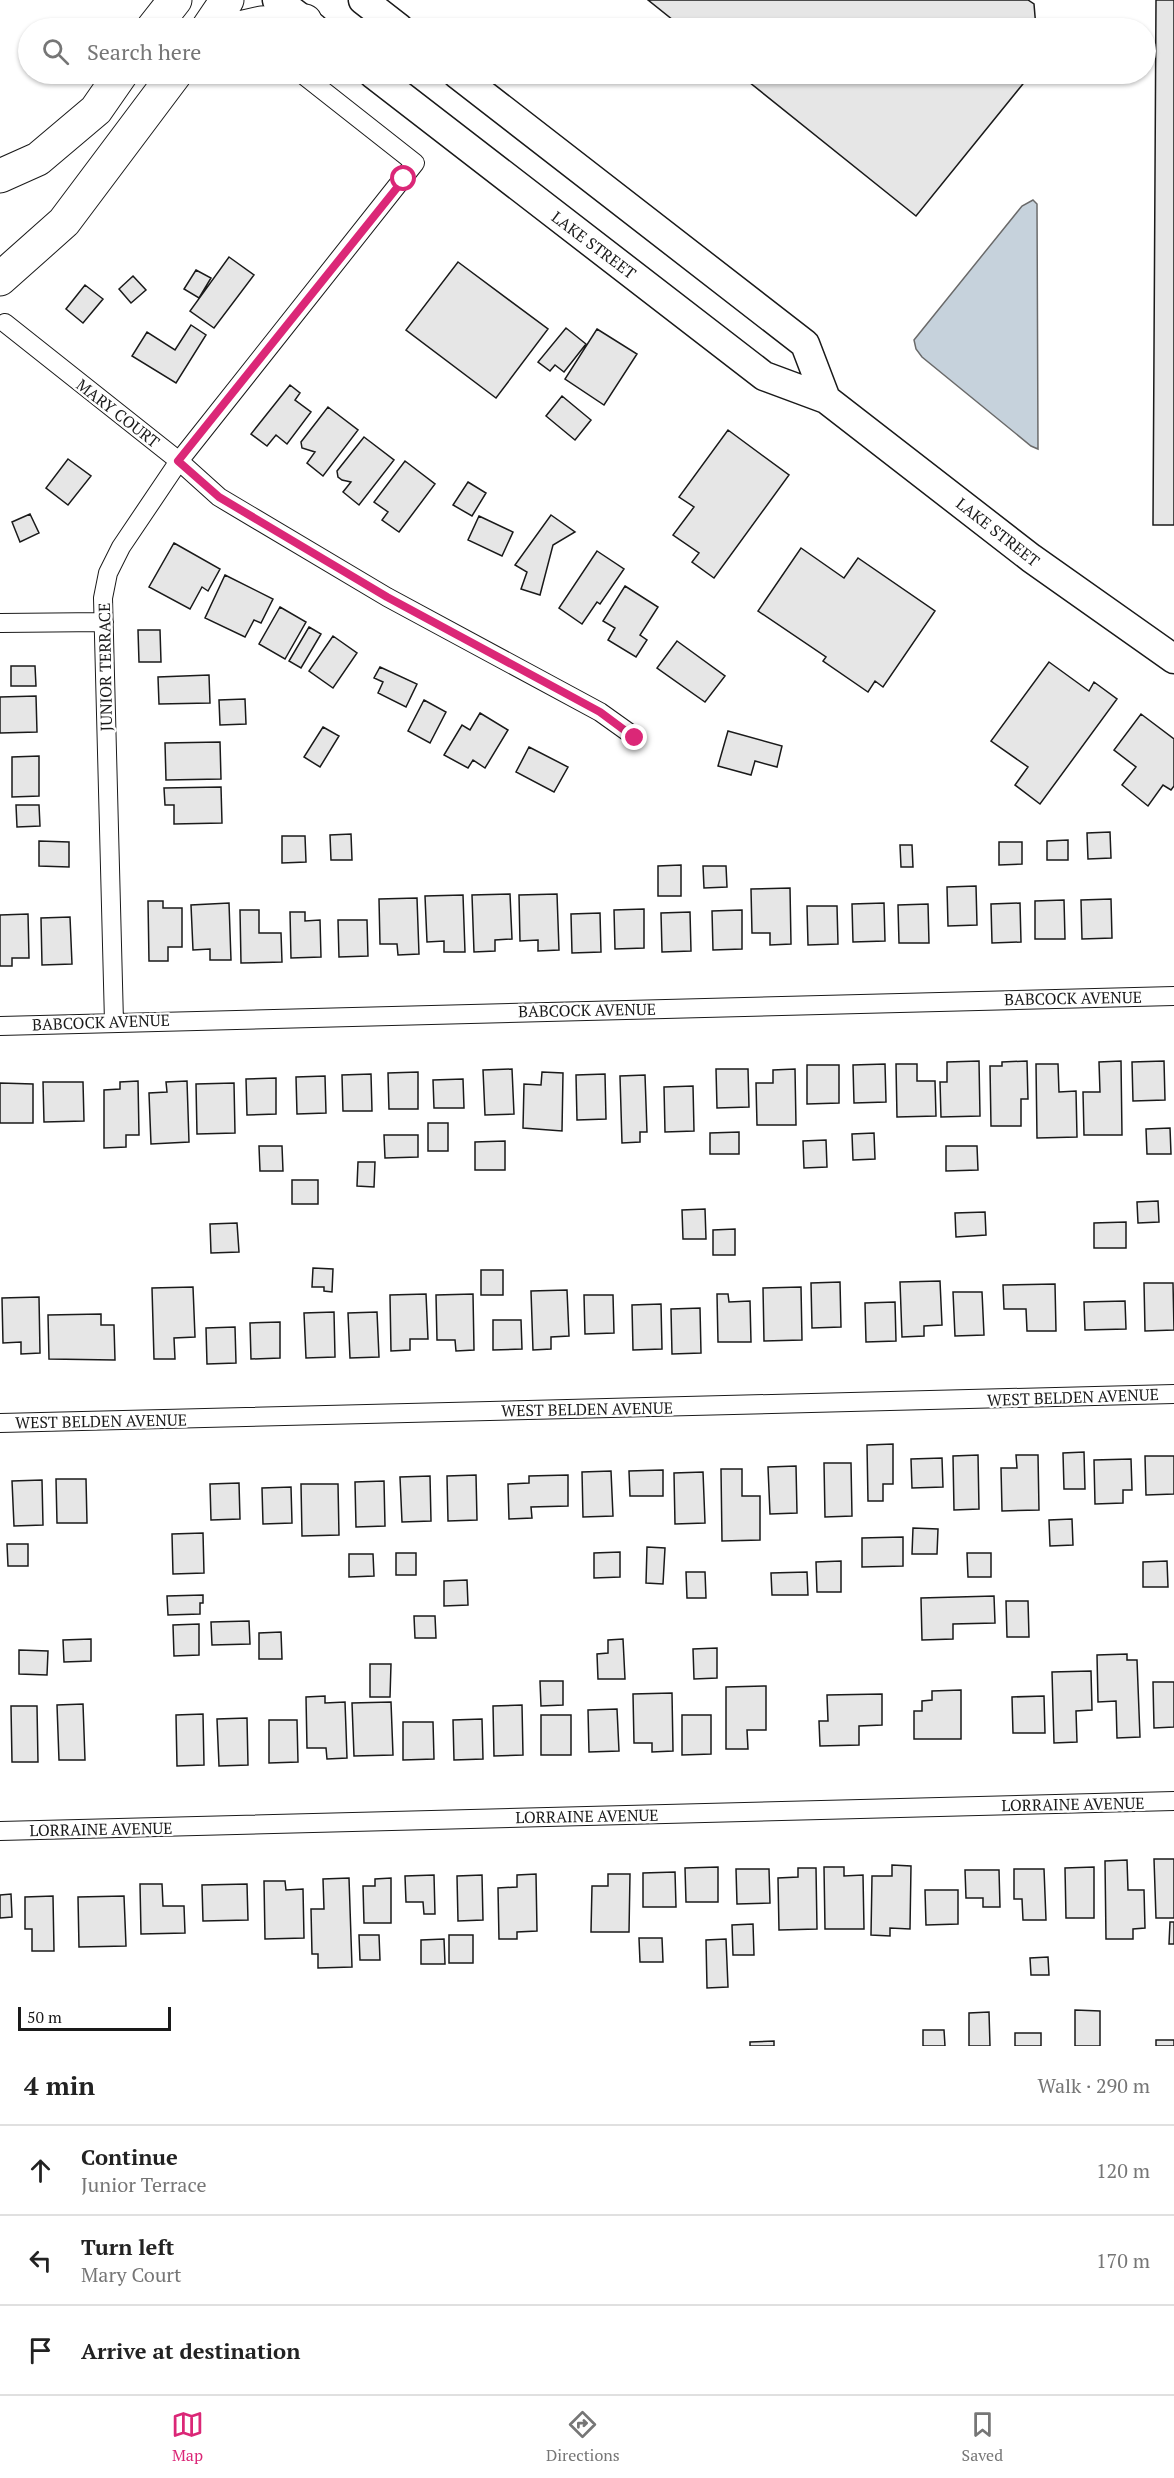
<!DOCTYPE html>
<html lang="en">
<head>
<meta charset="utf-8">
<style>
  body { margin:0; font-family:"PT Serif",serif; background:#f6f6f6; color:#222 }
  .scale { position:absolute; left:18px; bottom:15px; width:153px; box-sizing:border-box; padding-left:6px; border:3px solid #1a1a1a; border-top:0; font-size:16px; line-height:21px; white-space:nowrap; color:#1a1a1a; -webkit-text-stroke:4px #fff; paint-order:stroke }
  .stop { position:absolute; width:18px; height:18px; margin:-14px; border:4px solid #db2777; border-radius:50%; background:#fff }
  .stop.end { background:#db2777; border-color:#fff; box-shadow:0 2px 6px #0008 }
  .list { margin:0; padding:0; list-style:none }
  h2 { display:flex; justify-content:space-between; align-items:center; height:78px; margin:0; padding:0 24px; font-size:26px }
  h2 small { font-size:20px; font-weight:400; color:#767676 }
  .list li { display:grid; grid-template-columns:39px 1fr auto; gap:18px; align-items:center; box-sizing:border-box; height:90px; padding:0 24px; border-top:2px solid #e0e0e0 }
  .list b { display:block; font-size:22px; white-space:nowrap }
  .list p { margin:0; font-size:20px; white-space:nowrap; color:#767676 }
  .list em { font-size:20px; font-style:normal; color:#767676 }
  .icon { flex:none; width:33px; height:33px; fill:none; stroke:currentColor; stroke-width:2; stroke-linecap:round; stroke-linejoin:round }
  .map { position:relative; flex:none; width:1174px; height:2046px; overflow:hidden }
  .search { position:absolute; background:#fff; box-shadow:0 2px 4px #0004; left:18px; right:18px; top:18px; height:66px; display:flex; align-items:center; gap:15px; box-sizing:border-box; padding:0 21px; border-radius:33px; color:#767676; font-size:22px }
  .sheet { height:348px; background:#fff }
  nav { display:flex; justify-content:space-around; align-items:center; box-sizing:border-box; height:84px; border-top:2px solid #e0e0e0; background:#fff; font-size:16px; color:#767676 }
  nav a { display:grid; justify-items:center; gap:3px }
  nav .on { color:#db2777 }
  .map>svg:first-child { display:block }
  .water { fill:#c6d2dc; stroke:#6a6a6a; stroke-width:1.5 }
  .building { fill:#e6e6e6; stroke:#1a1a1a; stroke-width:1.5 }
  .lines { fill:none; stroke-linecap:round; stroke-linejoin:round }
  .street-casing { stroke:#1a1a1a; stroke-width:20 }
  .primary-casing { stroke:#1a1a1a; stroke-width:31 }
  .highway-casing { stroke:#1a1a1a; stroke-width:35 }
  .street { stroke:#fff; stroke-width:18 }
  .primary { stroke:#fff; stroke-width:28 }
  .highway { stroke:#fff; stroke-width:33 }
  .route { stroke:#db2777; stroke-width:8 }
  .labels { text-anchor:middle; stroke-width:4.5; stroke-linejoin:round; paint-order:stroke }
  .street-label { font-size:16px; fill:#1a1a1a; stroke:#fff }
</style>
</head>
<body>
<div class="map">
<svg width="1174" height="2046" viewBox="0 0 1174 2046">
  <rect width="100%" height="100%" fill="#fff"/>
  <!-- water -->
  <path class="water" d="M1033,200l4,4 1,245 -7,-3 -109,-89 -6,-8 -2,-9 108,-134z"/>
  <!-- building -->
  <path class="building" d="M648,0h380l6,4 2,24h-353z
    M1156,0h18v525h-21z
    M739,74h292l-115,142z
    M229,257l25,18 -40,53 -24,-17z
    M458,262l90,67 -52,69 -90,-68z
    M196,270l15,8 -12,20 -15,-9z
    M133,276l13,14 -15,13 -12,-14z
    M85,285l18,14 -20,24 -17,-14z
    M191,325l15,10 -30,48 -44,-27 15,-24 28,18z
    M566,328l20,16 -22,28 -9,-7 -5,6 -12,-9z
    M597,329l40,25 -33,51 -39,-26z
    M290,385l10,8 -5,7 16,12 -24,32 -11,-9 -9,11 -16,-12z
    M562,396l29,24 -16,20 -29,-24z
    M328,407l30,23 -35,46 -16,-13 8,-11 -13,-4 -1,-6z
    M728,430l61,45 -75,103 -22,-16 7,-9 -26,-18 21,-28 -15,-10z
    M364,437l30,23 -35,45 -16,-13 8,-10 -9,-2 -4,-3 -1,-6z
    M68,459l23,17 -23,29 -22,-17z
    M405,461l30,23 -36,48 -17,-12 6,-8 -14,-10z
    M468,482l18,11 -14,23 -19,-11z
    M30,514l9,19 -19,9 -8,-20z
    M551,515l24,17 -22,13 -13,50 -19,-6 6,-17 -12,-7z
    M479,516l34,16 -11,24 -34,-16z
    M174,543l46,26 -12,22 -6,-4 -12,22 -41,-22z
    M801,548l43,30 14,-20 77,53 -52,76 -8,-6 -7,11 -45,-31 3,-4 -68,-46z
    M597,551l27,18 -24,35 -3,-2 -15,22 -23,-16z
    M225,575l48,24 -12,24 -7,-3 -9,17 -40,-19z
    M625,586l33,21 -18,28 7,5 -11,17 -28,-17 7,-12 -12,-7z
    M280,607l26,15 -21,37 -26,-15z
    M309,627l12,7 -20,34 -12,-7z
    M138,630h22l1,32h-22z
    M333,636l24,17 -24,35 -24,-17z
    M677,641l48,35 -20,26 -48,-34z
    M1049,662l40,29 5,-9 23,17 -77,105 -25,-19 13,-18 -37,-26z
    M11,666h24l1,20h-25z
    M380,667l37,17 -11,23 -28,-14 5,-11 -9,-4z
    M209,675l1,28 -51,1 -1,-27z
    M36,696l1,36 -37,1v-36z
    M245,699l1,25 -26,1 -1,-25z
    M424,700l22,12 -16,31 -22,-12z
    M480,713l28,17 -23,38 -12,-8 -5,8 -24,-13 18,-30 8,5z
    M1141,714l33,25v47l-3,4 -8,-5 -15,21 -26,-21 14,-18 -22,-17z
    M323,727l16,9 -19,31 -16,-10z
    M728,731l54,15 -5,21 -22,-6 -4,14 -33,-9z
    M220,742l1,37 -55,1 -1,-37z
    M529,747l39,20 -14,25 -38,-20z
    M39,756v40l-27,1v-40z
    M221,787l1,36 -48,1v-19h-9l-1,-17z
    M16,805h23l1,21 -23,1z
    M1110,832l1,26 -23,1 -1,-26z
    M351,834l1,26h-21l-1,-25z
    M282,836h23l1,26 -24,1z
    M1068,840v20h-21v-19z
    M39,841l30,1v25l-30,-1z
    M999,842h23v22l-23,1z
    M900,845h12l1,22h-12z
    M681,865v31h-23v-30z
    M703,866h23l1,21 -23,1z
    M976,886l1,39 -29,1 -1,-39z
    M790,888l1,56 -21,1v-12h-18l-1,-44z
    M510,894l2,45 -17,1v11l-21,1 -2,-57z
    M557,894l2,56 -21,1v-11l-18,1 -1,-46z
    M463,895l2,57h-21v-11l-17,1 -2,-46z
    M417,898l2,56 -21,1 -1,-11h-17l-1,-45z
    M1111,899l1,39 -30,1 -1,-39z
    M1064,900l1,39h-30v-38z
    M148,901h15v7h19v39h-14v14h-19z
    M229,903l2,57h-21v-11l-17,1 -2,-45z
    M884,903l1,38 -32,1 -1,-38z
    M1020,903l1,39 -29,1 -1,-39z
    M928,904l1,39h-30l-1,-38z
    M807,906h30l1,38 -30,1z
    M644,909v39l-29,1 -1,-39z
    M240,910h19v23h22l1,29 -41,1z
    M742,910v39l-29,1 -1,-39z
    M290,912h15v9l15,-1 1,37 -30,1z
    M690,912l1,39 -29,1 -1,-39z
    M600,913l1,39 -29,1 -1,-39z
    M28,914l1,44h-17v8h-12v-51z
    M70,917l2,47 -30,1 -1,-47z
    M338,920h29l1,36 -29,1z
    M979,1061l1,55 -39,1 -1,-35h7v-20z
    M1027,1061l1,38h-7v27h-30l-1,-60h12v-4z
    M1121,1061l1,74h-38l-1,-43h17l-1,-30z
    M1164,1061l1,39 -32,1 -1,-39z
    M885,1064l1,38 -32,1 -1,-38z
    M896,1064h21v17h18l1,35 -39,1z
    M1036,1064h22l1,28 17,-1 1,46 -40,1z
    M807,1065h32v38l-32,1z
    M512,1069l2,45 -29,1 -2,-45z
    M716,1069h32l1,38 -32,1z
    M795,1069l1,56h-39l-1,-42h17v-13z
    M418,1072v37h-29l-1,-36z
    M542,1072l21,1 -1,58 -39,-3 1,-44 17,1z
    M371,1074l1,37h-29l-1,-36z
    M605,1074l1,45 -29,1 -1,-45z
    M645,1075l2,57h-7v10l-18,1 -2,-67z
    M325,1076l1,37 -29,1 -1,-37z
    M276,1078v36l-29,1 -1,-36z
    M463,1079l1,29h-30l-1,-28z
    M138,1081l1,54h-13v12l-22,1v-58l16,-1v-7z
    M187,1081l2,61 -38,2 -2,-51 18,-1 -1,-10z
    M43,1082h40l1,39 -40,1z
    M0,1083l33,1v39h-33z
    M234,1083l1,50 -38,1 -1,-50z
    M693,1086l1,45 -29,1 -1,-45z
    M428,1123h20v28h-20z
    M1170,1128l1,26h-24l-1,-25z
    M739,1132v22h-29v-21z
    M874,1133l1,26 -22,1 -1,-26z
    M384,1135h34v22l-33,1z
    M826,1140l1,27 -23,1 -1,-27z
    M505,1141v29h-30v-28z
    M259,1146h23l1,25h-23z
    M946,1146h31l1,24 -32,1z
    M358,1162h17l-1,25 -17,-1z
    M292,1180h26v24h-26z
    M1158,1201l1,21 -21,1 -1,-21z
    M705,1209l1,30h-23l-1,-29z
    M985,1212l1,23 -30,2 -1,-24z
    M1126,1222v26h-32v-25z
    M237,1223l2,29 -28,1 -1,-29z
    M735,1229v26h-22v-25z
    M313,1268l20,1 -1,23 -8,-1v-4h-12z
    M481,1270h22v25h-22z
    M940,1281l2,44 -18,1v10l-22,1 -2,-55z
    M840,1282l1,45 -29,1 -1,-45z
    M1144,1283h29l1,47 -29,1z
    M1055,1284l1,47h-29l-1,-22h-22l-1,-24z
    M193,1287l2,50 -21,1 1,21h-21l-2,-71z
    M801,1287l1,53 -38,1 -1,-53z
    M567,1290l2,46 -18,1v12l-18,1 -2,-59z
    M953,1292h29l2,43 -29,1z
    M426,1294l2,45h-18v11l-19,1 -1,-56z
    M473,1294l1,56 -18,1 -1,-11h-18l-1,-45z
    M717,1294h11l1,8 21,-1 1,41h-33z
    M584,1295h29l1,38 -29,1z
    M39,1297l1,56 -19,1v-12l-18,1 -1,-45z
    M1125,1301l1,28 -41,1 -1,-28z
    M895,1302l1,39 -30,1 -1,-39z
    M661,1304l1,45 -29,1 -1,-45z
    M700,1308l1,45 -29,1 -1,-45z
    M334,1312l1,45 -29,1 -2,-45z
    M377,1312l2,45 -29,1 -2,-45z
    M101,1314v11h13l1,35 -66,-1 -1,-44z
    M493,1320h28l1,29 -29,1z
    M280,1322v36l-29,1 -1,-36z
    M235,1327l1,36 -29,1 -1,-36z
    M893,1444v40h-10v17h-15l-1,-56z
    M1084,1452l1,37h-21l-1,-36z
    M978,1455l1,54 -25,1 -1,-54z
    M1016,1455h22l1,55 -37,1 -1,-43h16z
    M1145,1456h29v38l-28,1z
    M942,1458l1,29 -31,1 -1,-29z
    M1131,1459l1,31h-9v13l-28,1 -1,-44z
    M824,1463h27l1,53 -27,1z
    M796,1466l1,47 -27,1 -2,-47z
    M721,1469h21v27h18v44l-38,1z
    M663,1470v26h-33l-1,-25z
    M611,1471l2,45 -30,1 -1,-45z
    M703,1472l2,51 -30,1 -1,-51z
    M476,1475l1,45 -29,1 -1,-45z
    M568,1475v31l-37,1 1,11 -23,1 -1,-35 21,-1v-7z
    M430,1476l1,45 -29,1 -2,-45z
    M56,1479h30l1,44h-30z
    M42,1480l1,45 -29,1 -2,-45z
    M384,1481l1,45 -29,1 -1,-45z
    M239,1483l1,36 -29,1 -1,-36z
    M301,1484h37l1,51 -37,1z
    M291,1487l1,36 -29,1 -1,-36z
    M1072,1519l1,26 -23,1 -1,-26z
    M913,1528l25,1 -1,25h-25z
    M203,1533l1,40 -31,1 -1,-40z
    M903,1537v29l-41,1v-29z
    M7,1544h21v22h-20z
    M647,1547l18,1 -2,36 -17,-1z
    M620,1552v25l-26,1v-25z
    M396,1553h20v22h-20z
    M967,1553h24v24h-23z
    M349,1554h24l1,22 -25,1z
    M841,1561v31h-24l-1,-30z
    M1167,1561l1,26h-25v-25z
    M686,1572h19l1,26h-19z
    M807,1572l1,23h-36l-1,-22z
    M467,1580l1,25 -24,1v-25z
    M203,1595v8h-3v11l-32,1 -1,-19z
    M994,1596l1,27 -42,1v15l-31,1 -1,-42z
    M1006,1601h22l1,36h-22z
    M414,1616h21l1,22h-21z
    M249,1621l1,23 -38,1 -1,-23z
    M199,1624v31l-25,1 -1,-31z
    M281,1632l1,27h-23v-26z
    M91,1639v22l-27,1 -1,-22z
    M623,1639l2,40h-27l-1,-25 11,-1v-13z
    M717,1648v30l-23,1 -1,-30z
    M19,1650l29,1 -1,24 -28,-1z
    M1127,1654v6h10l3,77 -23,1 -1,-37 -18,1 -1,-47z
    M370,1664h21l-1,33h-20z
    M1091,1671l1,39 -16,1 1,31 -23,1 -2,-71z
    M540,1681h23v24l-22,1z
    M1153,1682h21v45l-20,1z
    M766,1686v44h-19l1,19h-22v-62z
    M961,1690v49h-47v-28h8v-10l10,-1v-9z
    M672,1693l1,58 -21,1v-9h-18l-1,-49z
    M882,1694v31l-23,1v19l-39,1 -1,-25h9l-1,-26z
    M325,1696v7l20,-1 2,56 -20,1 -1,-11h-19l-1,-51z
    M1044,1696l1,37h-32l-1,-36z
    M391,1702l2,53 -39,1 -2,-53z
    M83,1704l2,56h-26l-2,-55z
    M522,1705l1,50 -29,1 -1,-50z
    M11,1706h26l1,56h-26z
    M617,1709l2,42 -30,1 -1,-42z
    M203,1714l1,51 -27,1 -1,-51z
    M541,1715h30v40h-30z
    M682,1715h29v39l-29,1z
    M247,1718l1,47 -29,1 -2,-47z
    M482,1719l1,40 -29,1 -1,-40z
    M269,1720h28l1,42 -29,1z
    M403,1722h30l1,37 -31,1z
    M1154,1859h20v59h-18z
    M1127,1860l1,30h16l1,38 -12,1v10h-27l-1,-78z
    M892,1865l19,1 -1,63 -20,-1v8l-19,-1 1,-59h20z
    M718,1867v35h-32l-1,-34z
    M824,1867h20v9l19,-1 1,54h-39z
    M1094,1867v51h-28l-1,-50z
    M798,1868h18l1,61 -38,1 -1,-52 20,-1z
    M736,1869h33l1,34 -33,1z
    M1014,1869h30l2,51h-23l-1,-21h-8z
    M965,1870h34l1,37h-17v-9h-17z
    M675,1872l1,35h-33v-34z
    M536,1874l1,57 -20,1v7h-18l-1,-51 19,-1v-12z
    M608,1874h22l-1,58h-38l1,-46h16z
    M434,1875l1,39h-11l-1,-12h-17l-1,-26z
    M482,1875l1,45 -25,1 -1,-45z
    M349,1878l3,89 -34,1v-14h-6l-1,-45h13l-1,-30z
    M391,1878v45h-27l-1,-37h12v-7z
    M264,1881h21l1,9 17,-1 1,49 -39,1z
    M140,1884h22l1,22h21l1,27 -44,1z
    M247,1884l1,36 -45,1 -1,-36z
    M925,1890h33v34l-32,1z
    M11,1894l1,23 -12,1v-23z
    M53,1896l1,55h-22v-22h-7v-32z
    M124,1896l2,50 -47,1 -1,-50z
    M1170,1922h4v22h-5z
    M753,1924l1,31h-21l-1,-30z
    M359,1935h20l1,25h-20z
    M449,1935h24v28h-24z
    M639,1938h23l1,24h-23z
    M444,1939l1,25h-24v-24z
    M726,1939l2,48 -21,1 -1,-48z
    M1048,1957l1,18h-18l-1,-17z
    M1075,2010l25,1v35h-25z
    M989,2012l1,34h-21v-33z
    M923,2030h21l1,16h-22z
    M1015,2033h26v13h-26z
    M1156,2040h18v6h-18z
    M774,2041v5h-24v-4z"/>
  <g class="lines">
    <!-- street casing -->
    <g class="street-casing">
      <path id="street" d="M5,323l174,138 40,36 168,100 213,115 35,25
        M0,623l104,-1
        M114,1022l-11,-424 5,-25 13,-26 58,-86 236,-298 -113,-89
        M0,1026l1174,-30
        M0,1423l1174,-29
        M0,1831l1174,-30"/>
    </g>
    <!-- primary casing -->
    <g class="primary-casing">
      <path id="primary" d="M277,0l37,28
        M363,0l36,28
        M373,74l391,302 62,23 205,159 143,101
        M457,74l348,270 21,55"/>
    </g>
    <!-- highway casing -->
    <g class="highway-casing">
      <path id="highway" d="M153,28l22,-28
        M208,28l19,-28
        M239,28l22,-5 44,-2
        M0,176l38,-17 58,-49 25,-36
        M0,279l64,-57 111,-148"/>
    </g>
    <!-- street -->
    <use href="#street" class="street"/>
    <!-- primary -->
    <use href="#primary" class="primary"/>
    <!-- highway -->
    <use href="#highway" class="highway"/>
  </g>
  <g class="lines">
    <!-- route -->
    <path class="route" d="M404,179l-226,282 41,36 168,100 213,115 35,26"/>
  </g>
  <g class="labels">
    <!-- street labels -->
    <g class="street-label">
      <text transform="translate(594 245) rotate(37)" y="6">LAKE STREET</text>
      <text transform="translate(118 413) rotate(38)" y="6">MARY COURT</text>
      <text transform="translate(998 532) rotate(38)" y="6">LAKE STREET</text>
      <text transform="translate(105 667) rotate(-91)" y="6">JUNIOR TERRACE</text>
      <text transform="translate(1073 998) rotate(-1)" y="6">BABCOCK AVENUE</text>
      <text transform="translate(587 1010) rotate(-1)" y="6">BABCOCK AVENUE</text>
      <text transform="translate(101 1022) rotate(-2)" y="6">BABCOCK AVENUE</text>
      <text transform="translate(1073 1397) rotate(-2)" y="6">WEST BELDEN AVENUE</text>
      <text transform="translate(587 1409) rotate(-1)" y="6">WEST BELDEN AVENUE</text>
      <text transform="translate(101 1421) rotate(-1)" y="6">WEST BELDEN AVENUE</text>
      <text transform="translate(1073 1804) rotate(-1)" y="6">LORRAINE AVENUE</text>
      <text transform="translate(587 1816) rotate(-1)" y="6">LORRAINE AVENUE</text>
      <text transform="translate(101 1829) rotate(-1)" y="6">LORRAINE AVENUE</text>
    </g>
  </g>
</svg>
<div class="scale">50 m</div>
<div class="stop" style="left:404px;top:179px"></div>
<div class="stop end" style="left:635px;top:738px"></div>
<div class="search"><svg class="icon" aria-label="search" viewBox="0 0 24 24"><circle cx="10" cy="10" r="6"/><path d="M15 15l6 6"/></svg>Search here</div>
</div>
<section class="sheet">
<h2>4 min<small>Walk · 290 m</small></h2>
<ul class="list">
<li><svg class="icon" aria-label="ahead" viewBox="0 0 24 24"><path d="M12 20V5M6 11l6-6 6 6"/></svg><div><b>Continue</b><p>Junior Terrace</p></div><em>120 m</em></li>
<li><svg class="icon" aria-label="left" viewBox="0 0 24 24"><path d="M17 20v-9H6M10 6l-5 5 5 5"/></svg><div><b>Turn left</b><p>Mary Court</p></div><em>170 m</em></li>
<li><svg class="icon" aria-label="arrive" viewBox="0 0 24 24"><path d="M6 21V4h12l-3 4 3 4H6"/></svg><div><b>Arrive at destination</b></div></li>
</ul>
</section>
<nav>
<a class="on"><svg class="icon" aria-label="map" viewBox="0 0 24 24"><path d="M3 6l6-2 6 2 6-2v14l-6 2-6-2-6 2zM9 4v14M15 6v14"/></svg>Map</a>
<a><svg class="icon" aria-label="directions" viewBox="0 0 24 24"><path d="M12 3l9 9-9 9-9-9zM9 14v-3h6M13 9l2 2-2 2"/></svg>Directions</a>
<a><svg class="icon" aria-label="saved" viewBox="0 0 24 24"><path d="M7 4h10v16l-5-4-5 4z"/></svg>Saved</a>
</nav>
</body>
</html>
